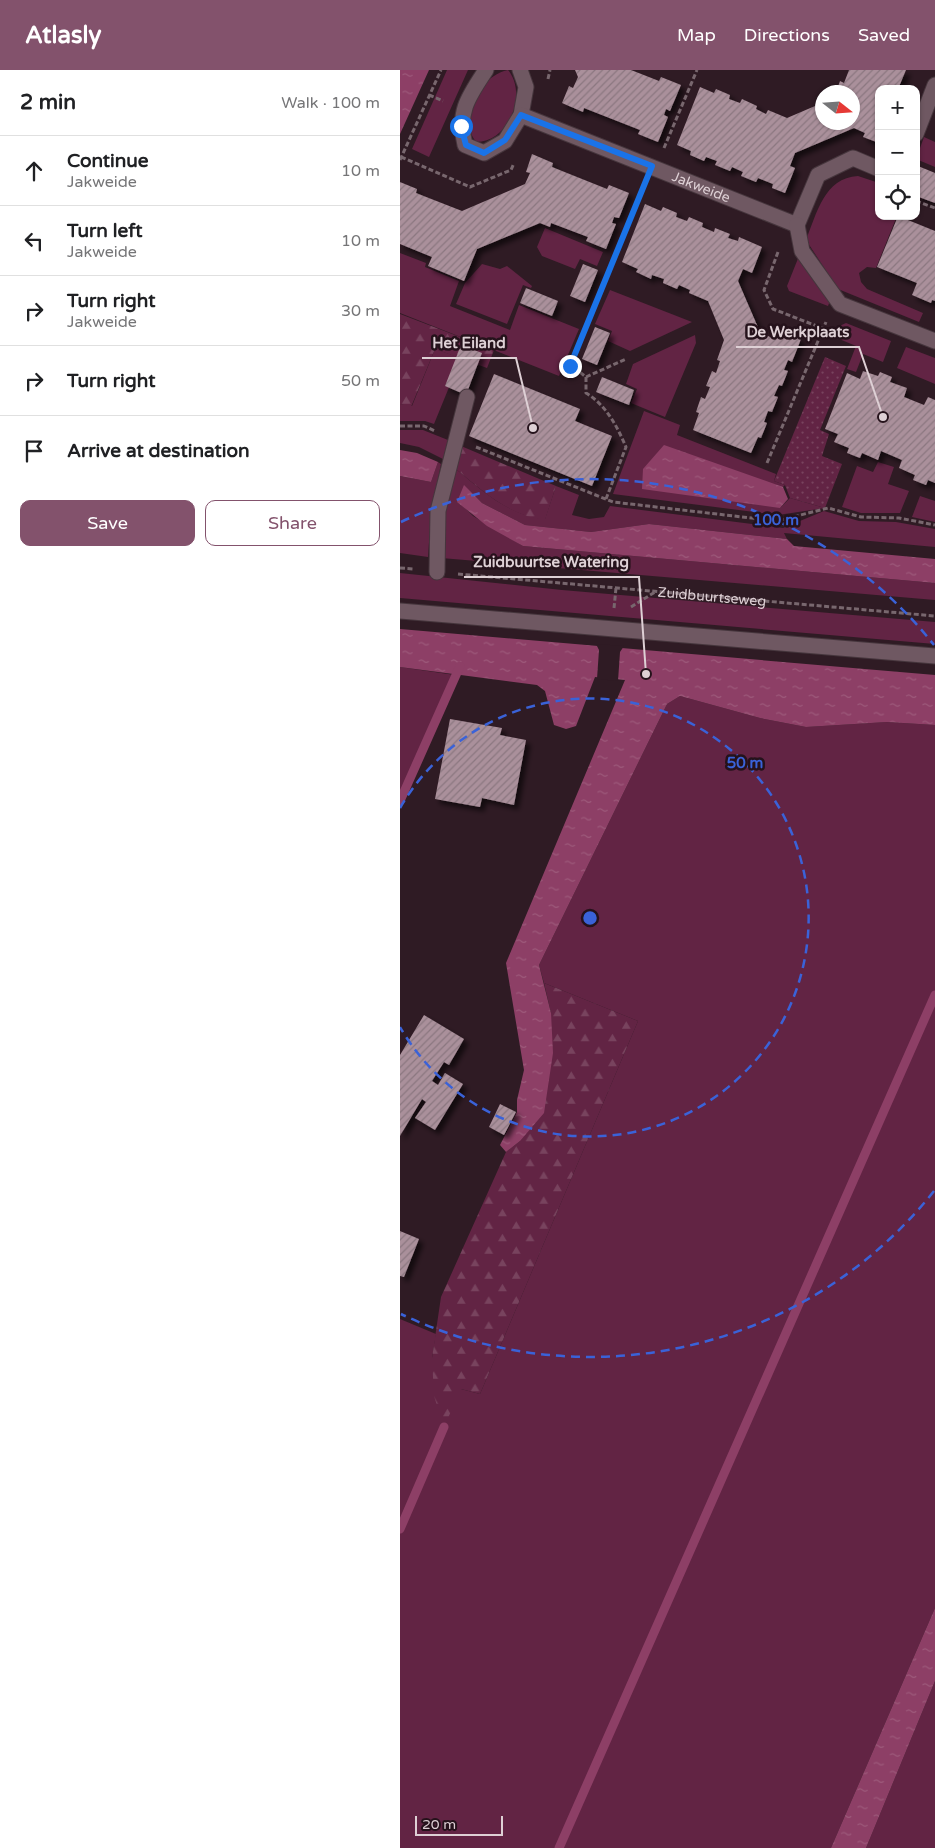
<!DOCTYPE html>
<html lang="en">
<head>
<meta charset="utf-8">
<style>
  body { margin:0; font-family:"Varela Round",sans-serif; background:#f6f6f6; color:#202124 }
  .controls { position:absolute; right:15px; top:15px; display:grid; overflow:hidden; border-radius:10px; box-shadow:0 1px 4px #0004 }
  .controls button { width:45px; height:45px; display:grid; place-items:center; padding:0; border:0; border-bottom:1px solid #e0e0e0; background:#fff; color:#202124; font:25px sans-serif }
  .compass { position:absolute; left:415px; top:15px; width:45px; height:45px; border-radius:50%; background:#fff; box-shadow:0 1px 4px #0004; rotate:107deg }
  .scale { position:absolute; left:15px; bottom:12px; width:88px; box-sizing:border-box; padding-left:5px; border:2px solid #ded0d5; border-top:0; font-size:14px; line-height:18px; white-space:nowrap; color:#ded0d5; -webkit-text-stroke:4px #25121b; paint-order:stroke }
  .stop { position:absolute; width:15px; height:15px; margin:-11px; border:4px solid #1a73e8; border-radius:50%; background:#fff }
  .stop.end { background:#1a73e8; border-color:#fff; box-shadow:0 1px 5px #0008 }
  .list { margin:0; padding:0; list-style:none }
  h2 { display:flex; justify-content:space-between; align-items:center; height:65px; margin:0; padding:0 20px; font-size:21px }
  h2 small { font-size:16px; font-weight:400; color:#757577 }
  .list li { display:grid; grid-template-columns:32px 1fr auto; gap:15px; align-items:center; box-sizing:border-box; height:70px; padding:0 20px; border-top:1px solid #e0e0e0 }
  .list b { display:block; font-size:19px; white-space:nowrap }
  .list p { margin:0; font-size:16px; white-space:nowrap; color:#757577 }
  .list em { font-size:16px; font-style:normal; color:#757577 }
  .actions { display:flex; gap:10px; padding:15px 20px }
  .actions a { flex:1; padding:11px 0; border:1px solid #83526c; border-radius:10px; text-align:center; font-size:18px; color:#83526c }
  .actions .main { background:#83526c; color:#fff }
  .icon { flex:none; width:28px; height:28px; fill:none; stroke:currentColor; stroke-width:2; stroke-linecap:round; stroke-linejoin:round }
  .map { position:relative; flex:none; width:535px; height:1778px; overflow:hidden }
  header { display:flex; align-items:center; gap:30px; box-sizing:border-box; height:70px; padding:0 25px; background:#83526c; color:#fff }
  header strong { font-size:24px }
  nav { display:flex; gap:28px; margin-inline-start:auto; font-size:18px }
  main { display:flex }
  aside { flex:1; background:#fff }
  .map>svg:first-child { display:block }
  .green { fill:#622444 }
  .forest { fill:url(#forest-firs) }
  .park { fill:url(#park-dots) }
  .water { fill:url(#water-ripples) }
  .pier { fill:#2f1b24 }
  .lines { fill:none; stroke-linecap:round; stroke-linejoin:round }
  .stream { stroke:#8d3f66; stroke-width:9 }
  .building { fill:url(#building-hatch); filter:url(#shadow) }
  .lane-casing { stroke:#46363d; stroke-width:17 }
  .street-casing { stroke:#46363d; stroke-width:17 }
  .path { stroke:#78676e; stroke-width:3; stroke-dasharray:5 2.5; stroke-linecap:butt }
  .lane { stroke:#6f5862; stroke-width:15 }
  .street { stroke:#6f5862; stroke-width:15 }
  .route { stroke:#1a73e8; stroke-width:6 }
  .ring { fill:none; stroke:#3a62d8; stroke-width:2.5; stroke-dasharray:9 6 }
  .labels { text-anchor:middle; stroke-width:5; stroke-linejoin:round; paint-order:stroke }
  .street-label { font-size:14px; fill:#ded0d5; stroke:#25121b }
  .centre { fill:#3a62d8; stroke:#25121b; stroke-width:2.5 }
  .ring-label { font-size:15px; text-anchor:middle; font-weight:bold; fill:#3a62d8; stroke:#25121b; stroke-width:5; stroke-linejoin:round; paint-order:stroke }
  .leader { fill:none; stroke:#ded0d5; stroke-width:2 }
  .callout-dot { fill:#ded0d5; stroke:#25121b; stroke-width:2 }
  .callout-label { font-size:15px; text-anchor:middle; font-weight:bold; fill:#ded0d5; stroke:#25121b; stroke-width:5; stroke-linejoin:round; paint-order:stroke }
</style>
</head>
<body>
<header>
<strong>Atlasly</strong>
<nav><a>Map</a><a>Directions</a><a>Saved</a></nav>
</header>
<main>
<aside>
<h2>2 min<small>Walk · 100 m</small></h2>
<ul class="list">
<li><svg class="icon" aria-label="ahead" viewBox="0 0 24 24"><path d="M12 20V5M6 11l6-6 6 6"/></svg><div><b>Continue</b><p>Jakweide</p></div><em>10 m</em></li>
<li><svg class="icon" aria-label="left" viewBox="0 0 24 24"><path d="M17 20v-9H6M10 6l-5 5 5 5"/></svg><div><b>Turn left</b><p>Jakweide</p></div><em>10 m</em></li>
<li><svg class="icon" aria-label="right" viewBox="0 0 24 24"><path d="M7 20v-9h11M14 6l5 5-5 5"/></svg><div><b>Turn right</b><p>Jakweide</p></div><em>30 m</em></li>
<li><svg class="icon" aria-label="right" viewBox="0 0 24 24"><path d="M7 20v-9h11M14 6l5 5-5 5"/></svg><div><b>Turn right</b></div><em>50 m</em></li>
<li><svg class="icon" aria-label="arrive" viewBox="0 0 24 24"><path d="M6 21V4h12l-3 4 3 4H6"/></svg><div><b>Arrive at destination</b></div></li>
</ul>
<div class="actions"><a class="main">Save</a><a>Share</a></div>
</aside>
<div class="map">
<svg width="535" height="1778" viewBox="0 0 535 1778">
  <defs>
    <pattern id="forest-firs" width="22" height="20" patternUnits="userSpaceOnUse" patternTransform="scale(1.25)"><rect width="22" height="20" fill="#622444"/><path d="M5 1l3.5 6h-7zM16 11l3.5 6h-7z" fill="#78435e"/></pattern>
    <pattern id="park-dots" width="8" height="8" patternUnits="userSpaceOnUse" patternTransform="scale(1.25)"><rect width="8" height="8" fill="#622444"/><path d="M2 2h.1M6 6h.1" fill="none" stroke="#78435e" stroke-width="1.8" stroke-linecap="round"/></pattern>
    <pattern id="water-ripples" width="26" height="14" patternUnits="userSpaceOnUse" patternTransform="scale(1.25)"><rect width="26" height="14" fill="#8d3f66"/><path d="M2 4q2-2 4 0t4 0M15 11q2-2 4 0t4 0" fill="none" stroke="#9d5a7b"/></pattern>
    <pattern id="building-hatch" width="6" height="6" patternUnits="userSpaceOnUse" patternTransform="scale(1.25)"><rect width="6" height="6" fill="#aa909b"/><path d="M-1 1l2-2M0 6l6-6M5 7l2-2" fill="none" stroke="#8b7780"/></pattern>
    <filter id="shadow"><feDropShadow dx="4.5" dy="4.5" stdDeviation="2.5" flood-color="#0009"/></filter>
  </defs>
  <rect width="100%" height="100%" fill="#2f1b24"/>
  <!-- green -->
  <path class="green" d="M47,0h21l-39,87 -17,-8z
    M108,0c20,24 1,72 -32,72 -19,-24 3,-66 32,-72z
    M524,67l11,5v25l-19,-8z
    M458,106l21,7v33h18l-21,52 -9,-1 -8,6 2,9 6,7 56,24 -4,9 -81,-33 -32,-49c11,-27 18,-62 52,-64z
    M145,158l58,24 -6,14 -17,-7 -5,10 -33,-13 -5,-9z
    M0,183l26,10 -1,4 34,14 -9,25 60,24 9,-25 60,24 -20,47 -159,-63z
    M399,186l31,45 -2,5 -39,-15 -2,-5z
    M82,194l18,5 7,-3 25,20 -1,2 -8,-3 -16,39 -51,-20 9,-21z
    M210,220l82,32 -62,29 -22,-10 4,-10 -17,-7z
    M446,253l45,18 -8,21 -20,-8 -7,18 -9,-3 9,-23 -24,-10 3,-8z
    M295,265l1,8 -31,74 -34,-14 6,-14 -11,-5 7,-20z
    M506,277l29,11v26l-38,-16z
    M35,279l26,9 -27,66 -9,-3h-25v-17l12,2z
    M244,341l36,14 -3,10 99,39 -2,7 11,4 -2,2 -3,21 10,-10 35,10 -47,7 -165,-21z
    M0,360h23l25,10 -5,19 -24,-12 -19,-4z
    M38,392l3,2 -10,50 -3,43 -28,-4v-77l31,6z
    M478,392l16,5 -6,17 21,7 -9,22h-39l-19,-6 15,-41 16,6z
    M56,399c26,22 54,47 89,50l11,-33 23,9 -7,20 17,4 15,-2 6,-11 173,22 41,-17 35,10 37,1 39,7v18l-151,-14 3,6 -138,-15 -58,8 -66,-7 -43,-22 -18,-17 1,22 8,8 50,30 412,37v17l-494,-42 2,-41z
    M520,426l15,5v21l-23,-5z
    M0,503l162,17 373,32v22l-535,-46z
    M0,597l55,8 -55,126z
    M280,626l80,22 46,9 81,-5 48,3v883l-104,240h-431v-529l36,15 -4,24 29,31 19,5 158,-373 -94,-38 -5,-18 128,-261z
    M535,1611v167h-69z"/>
  <!-- forest -->
  <path class="forest" d="M0,244l94,36 -7,18 -52,-19 -24,58 -11,-3z
    M61,376l95,40 -11,34c-35,-4 -63,-29 -89,-51z
    M144,913l94,38 -158,373 -19,-5 -17,38 -10,-31 -2,-38 9,-61 65,-145 14,-11 31,-128z"/>
  <!-- park -->
  <path class="park" d="M425,287l21,9 -26,64 9,4 -7,22 20,8 -17,44 -35,-10 -5,-13 -11,-4z"/>
  <!-- water -->
  <path class="water" d="M0,0h29l-29,64z
    M264,375l119,42 5,12 -8,9 -138,-19 1,-20z
    M0,380l17,3 21,9 -7,20 -31,-6z
    M64,415l18,18 43,22 66,7 58,-8 138,15 7,7 141,13v24l-412,-37 -36,-20 -30,-24z
    M0,559l535,46v50l-48,-3 -81,5 -46,-9 -80,-22 -13,8 -128,261 12,48 2,40 -9,60 -24,28 -14,11 -6,-7 17,-33v-12l7,-30 -18,-107 119,-283 -30,-3 -19,49 -10,3 -12,-4 -9,-34 -8,-6 -137,-18z
    M535,1538v73l-69,167h-35z"/>
  <!-- pier -->
  <path class="pier" d="M196,574l28,2 -4,6 -2,29 -21,-2 2,-29z"/>
  <g class="lines">
    <!-- stream -->
    <path class="stream" d="M0,731l60,-135
      M0,1459l44,-102
      M159,1778l376,-853"/>
  </g>
  <!-- building -->
  <path class="building" d="M175,0h56l28,11 2,-4 20,8 -11,26 -4,-2 -2,6 4,2 -10,25 -20,-8 2,-4 -56,-22 -1,4 -21,-9 7,-17 4,2 5,-11z
    M449,0h57l-8,19h-19v54l-16,-6 2,-4 -11,-5 -59,25 -5,13 5,2 -10,25 -13,-5 1,-4 -15,-6 -2,4 -15,-6 2,-4 -11,-5 -2,4 -15,-6 2,-4 -11,-4 -2,4 -14,-6 1,-4 -14,-6 23,-58 14,6 2,-4 14,6 -1,4 11,4 2,-4 15,7 -1,3 10,5 2,-4 19,8 35,-15v19h30v-30h-16l4,-11 4,2z
    M132,84l21,9 -1,4 55,22 2,-4 20,8 -10,25 -5,-1 -2,6 4,1 -10,25 -20,-8 2,-4 -37,-14 -1,4 -10,-4 -63,26 -13,32 -36,-15 4,-9 -32,-13v-62l17,7 -1,4 46,18 63,-27 5,-11 -4,-1z
    M518,96l17,7v30l-19,-7z
    M245,134l16,7 2,-4 14,6 -1,4 11,4 2,-4 14,6 -1,4 12,5 1,-4 15,6 -2,4 10,3 1,-4 23,10 -10,26 -9,-4 -5,12 22,51 12,6 4,-10 25,11 -9,23 -4,-2 -4,10 4,1 -6,15 -3,-1 -5,11 4,1 -6,15 -4,-1 -4,11 3,1 -6,15 -3,-1 -7,16 -58,-23 6,-17 -3,-1 5,-15 4,2 5,-12 -4,-1 6,-15 4,2 4,-12 -3,-1 7,-20 -16,-39 -19,-8 1,-3 -11,-5 -2,4 -14,-6 1,-4 -12,-4 -1,4 -15,-7 2,-3 -16,-7z
    M498,146l37,15v70l-3,-1 -1,3 -19,-8 5,-12 -40,-16z
    M183,194l15,6 -13,32 -15,-6z
    M126,218l32,13 -6,15 -32,-13z
    M195,257l15,6 -13,32 -15,-6z
    M61,275l21,8 -16,42 -21,-9z
    M463,301l15,5 2,-4 12,5 -2,5 17,6 -3,9 20,8 4,-8 7,3v83l-7,-3 -2,5 -13,-5 2,-5 -16,-7 3,-8 -21,-9 -3,9 -16,-7 -2,5 -13,-5 2,-5 -15,-6 4,-8 -13,-5 22,-56 13,6z
    M94,304l86,35 -5,12 37,15 -20,50 -123,-50z
    M202,307l32,13 -5,15 -33,-13z
    M50,649l52,9 -2,7 26,5 -12,65 -32,-7 -2,9 -45,-8z
    M24,945l40,24 -15,26 -5,-3 -12,19 6,4 7,-12 18,11 -28,46 -20,-12 11,-16 -4,-3 -22,37v-81z
    M100,1034l16,8 -12,23 -15,-8z
    M0,1161l19,8 -15,38 -4,-1z"/>
  <g class="lines">
    <!-- lane casing -->
    <g class="lane-casing">
      <path id="lane" d="M37,502l1,-61 29,-114"/>
    </g>
    <!-- street casing -->
    <g class="street-casing">
      <g id="street">
        <path d="M86,0c-18,27 -29,42 -21,75l19,8 21,-12 16,-26 5,-28 -6,-17"/>
        <path id="s2" d="M121,45l276,110 21,-50 35,-17 26,11"/>
        <path d="M516,64l19,-49"/>
        <path d="M397,155l5,26 38,53 95,37"/>
        <path d="M0,541c178,16 357,29 535,45"/>
      </g>
    </g>
    <!-- path -->
    <g class="path">
      <path d="M148,9l2,-9"/>
      <path d="M29,25l14,6"/>
      <path d="M264,78l33,-78"/>
      <path d="M1,87l69,30 41,-17 3,-7"/>
      <path d="M0,90l41,-90"/>
      <path d="M516,131l19,7"/>
      <path d="M378,182l-14,38 9,19 49,19"/>
      <path d="M186,307l40,-18"/>
      <path d="M0,356h24l11,5"/>
      <path d="M76,377l137,55 164,19 51,-13 33,9 38,1 36,7"/>
      <path d="M367,393l59,-141"/>
      <path d="M206,429l20,-52c-9,-21 -20,-42 -40,-54v-16l-15,-12 72,-177"/>
      <path d="M0,498l14,1"/>
      <path id="s1" d="M58,504l477,42"/>
      <path d="M231,537l24,-15"/>
      <path d="M214,538l2,-20"/>
    </g>
    <!-- lane -->
    <use href="#lane" class="lane"/>
    <!-- street -->
    <use href="#street" class="street"/>
  </g>
  <g class="lines">
    <!-- route -->
    <path class="route" d="M61,56l5,19 18,8 21,-13 16,-25 131,51 -82,200"/>
  </g>
  <!-- distance rings -->
  <g class="ring">
    <path d="M0 738A219 219 0 1 1 0 957"/>
    <path d="M534 1121A439 439 0 0 1 1 1244M1 452A439 439 0 0 1 534 575"/>
  </g>
  <g class="labels">
    <!-- street labels -->
    <g class="street-label">
      <text dy="5" stroke="none"><textPath href="#s2" startOffset="194">Jakweide</textPath></text>
      <text dy="5" stroke="none"><textPath href="#s1" startOffset="255">Zuidbuurtseweg</textPath></text>
    </g>
  </g>
  <circle cx="190" cy="848" r="8" class="centre"/>
  <g class="ring-label">
    <text x="376" y="455">100 m</text>
    <text x="345" y="698">50 m</text>
  </g>
  <!-- callouts -->
  <path class="leader" d="M483 347L459 277H336M133 358L116 288H22M246 604L239 507H64"/>
  <g class="callout-dot">
    <circle cx="483" cy="347" r="5"/>
    <circle cx="133" cy="358" r="5"/>
    <circle cx="246" cy="604" r="5"/>
  </g>
  <g class="callout-label">
    <text x="398" y="267">De Werkplaats</text>
    <text x="69" y="278">Het Eiland</text>
    <text x="151" y="497">Zuidbuurtse Watering</text>
  </g>
</svg>
<div class="controls">
<button>+</button>
<button>−</button>
<button><svg class="icon" aria-label="locate" viewBox="0 0 24 24"><circle cx="12" cy="12" r="6"/><path d="M12 2v4M12 18v4M2 12h4M18 12h4"/></svg></button>
</div>
<svg class="compass" viewBox="-18 -18 36 36"><path d="M0-13l5 13h-10z" fill="#e53935"/><path d="M0 13l5-13h-10z" fill="#757577"/></svg>
<div class="scale">20 m</div>
<div class="stop" style="left:61px;top:56px"></div>
<div class="stop end" style="left:170px;top:296px"></div>
</div>
</main>
</body>
</html>
